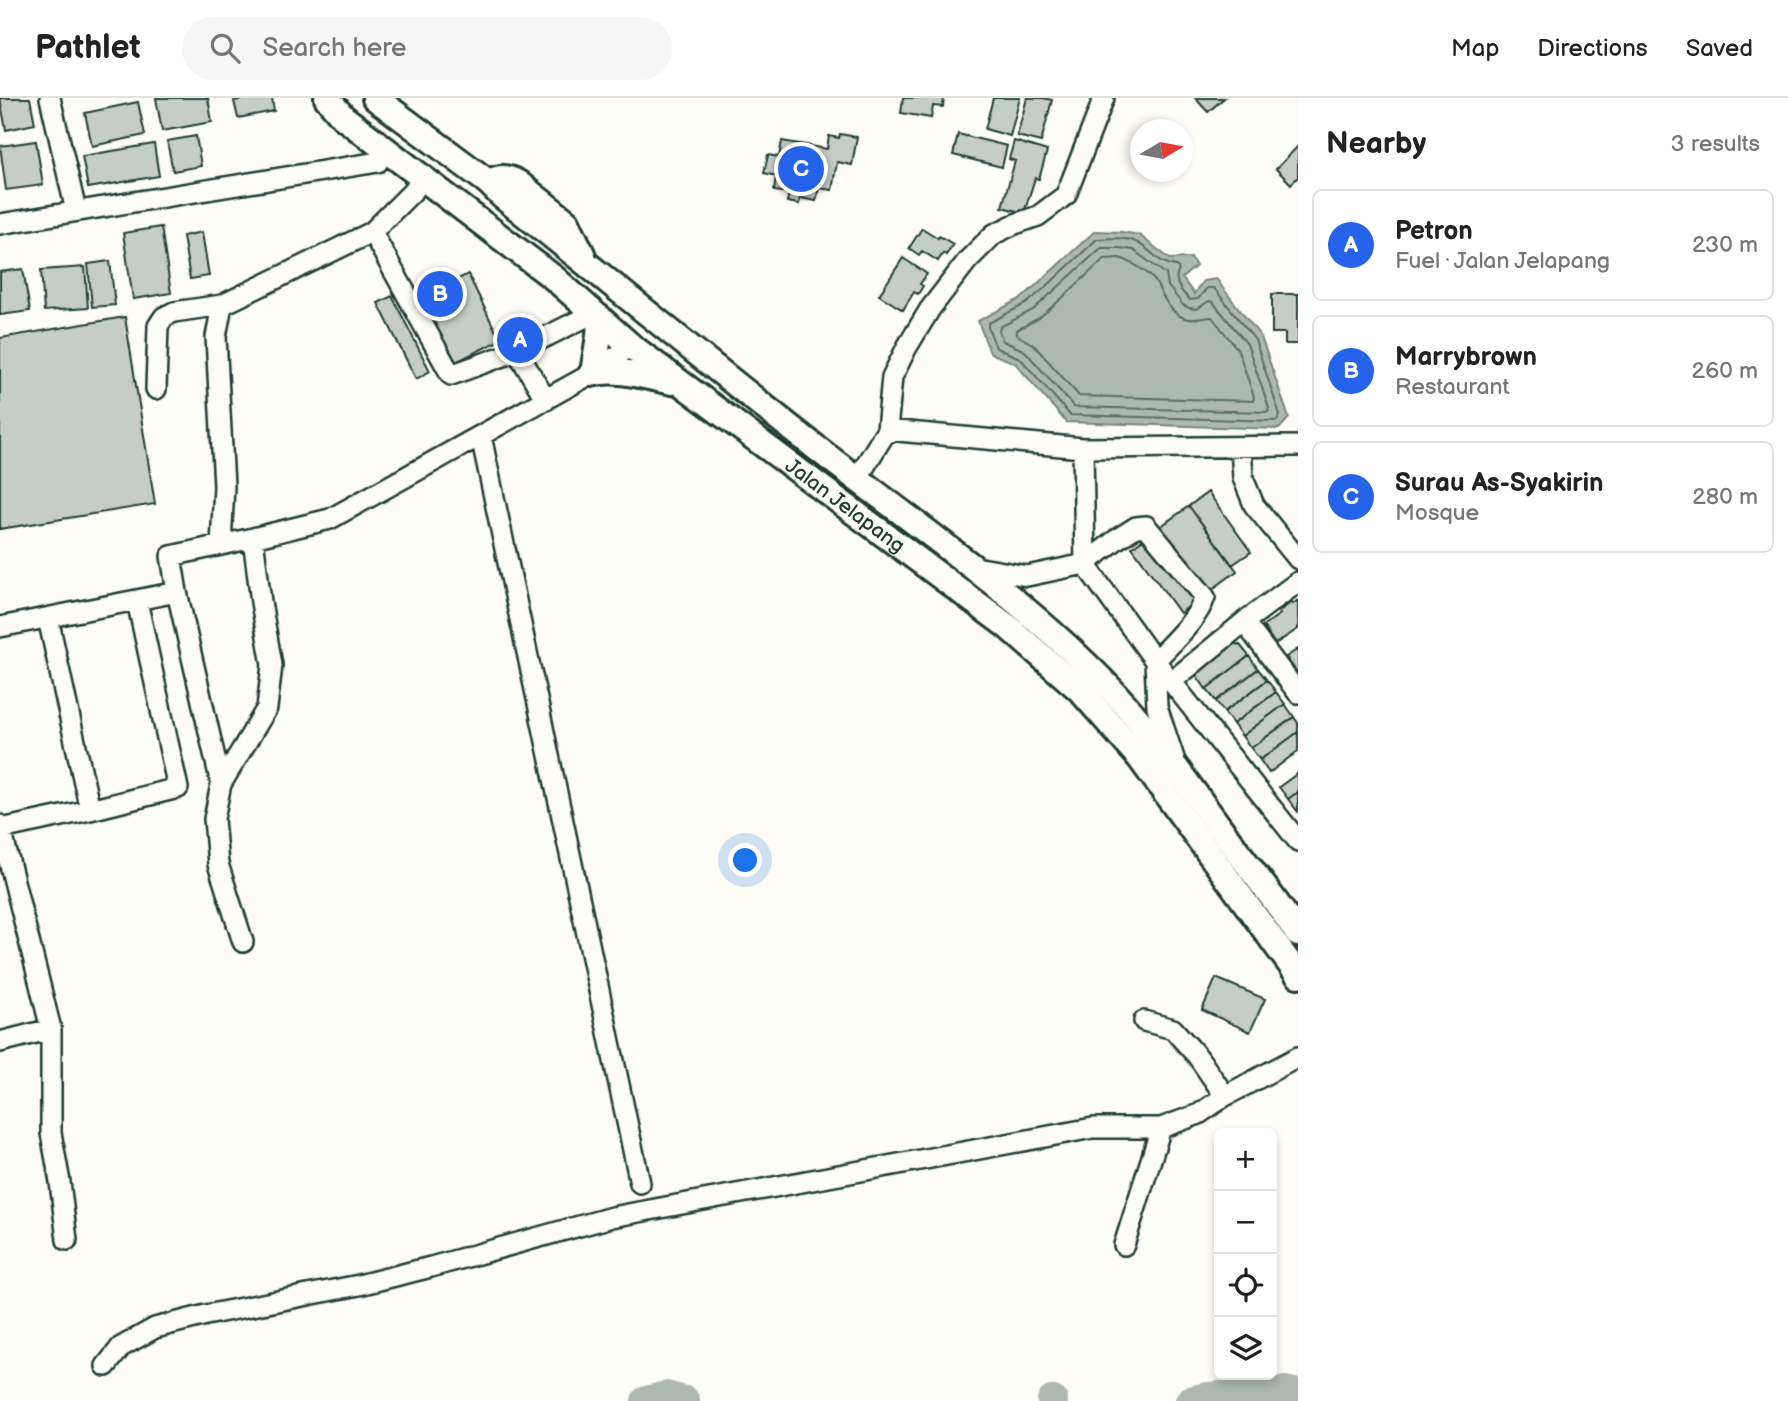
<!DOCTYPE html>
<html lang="en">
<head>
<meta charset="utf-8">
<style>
  body { margin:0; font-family:"Balsamiq Sans",sans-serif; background:#f6f6f6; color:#222 }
  .controls { position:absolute; right:21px; bottom:21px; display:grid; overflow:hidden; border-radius:10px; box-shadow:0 4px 10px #0003 }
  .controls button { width:63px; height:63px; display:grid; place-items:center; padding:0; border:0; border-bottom:2px solid #e0e0e0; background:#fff; color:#222; font:35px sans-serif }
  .compass { position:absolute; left:1130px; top:21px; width:63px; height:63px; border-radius:50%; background:#fff; box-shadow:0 4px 10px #0003; rotate:80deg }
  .you { position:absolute; left:746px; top:763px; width:24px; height:24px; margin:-18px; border:5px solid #fff; border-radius:50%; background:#1a73e8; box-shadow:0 0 0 10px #1a73e833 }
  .badge { display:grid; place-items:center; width:46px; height:46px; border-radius:50%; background:#2563eb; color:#fff; font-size:23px; font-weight:700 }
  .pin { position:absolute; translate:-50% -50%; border:4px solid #fff; box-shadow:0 2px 7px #0006 }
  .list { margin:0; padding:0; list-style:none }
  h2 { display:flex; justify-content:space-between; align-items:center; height:91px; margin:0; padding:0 28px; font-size:30px }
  h2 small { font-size:23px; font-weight:400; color:#767676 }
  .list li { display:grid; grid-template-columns:46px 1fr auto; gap:21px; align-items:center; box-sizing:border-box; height:112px; margin:0 14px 14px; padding:0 14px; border:2px solid #e0e0e0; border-radius:10px }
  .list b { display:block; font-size:26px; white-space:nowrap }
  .list p { margin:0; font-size:23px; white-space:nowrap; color:#767676 }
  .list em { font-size:23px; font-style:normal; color:#767676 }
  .icon { flex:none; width:38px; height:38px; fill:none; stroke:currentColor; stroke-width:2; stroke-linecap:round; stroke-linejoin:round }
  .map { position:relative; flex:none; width:1298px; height:1303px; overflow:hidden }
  header { display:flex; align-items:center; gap:42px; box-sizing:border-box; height:98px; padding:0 35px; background:#fff; border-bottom:2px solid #e0e0e0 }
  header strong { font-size:33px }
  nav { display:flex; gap:38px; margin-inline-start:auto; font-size:24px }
  .search { width:490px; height:63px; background:#f6f6f6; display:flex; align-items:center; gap:18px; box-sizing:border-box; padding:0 24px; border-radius:38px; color:#767676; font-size:26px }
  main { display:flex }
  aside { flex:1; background:#fff }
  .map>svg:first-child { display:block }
  .water { fill:#aeb8b1; stroke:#75877f; stroke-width:2 }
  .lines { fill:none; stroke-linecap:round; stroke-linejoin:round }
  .shore { stroke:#586e66; stroke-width:2 }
  .river { stroke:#aeb8b1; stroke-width:30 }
  .building { fill:#c6cdc7; stroke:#1f3d34; stroke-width:2 }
  .minor-casing { stroke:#1f3d34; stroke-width:24 }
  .major-casing { stroke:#1f3d34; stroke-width:30 }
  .minor { stroke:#fdfcf7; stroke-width:19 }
  .major { stroke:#fdfcf7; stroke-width:24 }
  .labels { text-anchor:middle; stroke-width:6; stroke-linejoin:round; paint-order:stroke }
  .street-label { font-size:21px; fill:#1f3d34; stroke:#fdfcf7 }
</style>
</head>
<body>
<header>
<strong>Pathlet</strong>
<div class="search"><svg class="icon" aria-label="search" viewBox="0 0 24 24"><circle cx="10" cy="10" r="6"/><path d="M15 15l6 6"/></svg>Search here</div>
<nav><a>Map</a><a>Directions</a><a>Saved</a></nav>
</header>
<main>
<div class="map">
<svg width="1298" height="1303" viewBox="0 0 1298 1303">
  <rect width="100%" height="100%" fill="#fdfcf7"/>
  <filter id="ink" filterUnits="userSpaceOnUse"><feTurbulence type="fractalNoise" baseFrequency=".0143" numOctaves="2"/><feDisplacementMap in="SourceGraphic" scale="14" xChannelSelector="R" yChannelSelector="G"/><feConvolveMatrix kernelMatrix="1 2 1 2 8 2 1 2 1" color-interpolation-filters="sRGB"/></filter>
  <g filter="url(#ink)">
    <!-- water -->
    <path class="water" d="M1095,133l27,1 17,3 31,24 21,-1 5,8 -14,12 12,16 9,-13 14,-2 5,8 39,50 28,81 -10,11 -213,-7 -51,-59 -25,-10 -12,-32 44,-23z"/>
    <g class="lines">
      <!-- shore -->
      <path class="shore" d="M1097,141c12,-1 30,-2 41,4 14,8 22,22 39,23l2,4c-7,11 2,22 11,30l8,-1 9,-11h7l41,52 25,75 -3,6 -207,-6 -50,-57 -24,-10 -8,-21 1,-4 38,-20 20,-17z
        M1101,150h19l13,2 33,24 2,12 15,19 6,3 8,1 12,-8 4,1 34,42 22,64 -1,4 -194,-5 -49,-56 -22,-10 -4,-10 1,-4 33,-17z
        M1119,160c10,2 33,16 37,25 7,13 13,29 28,35 10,4 19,-1 28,-1l26,33 16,47 -1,4 -174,-5 -45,-51 -17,-10v-5l22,-12 21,-18 44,-41z"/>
      <!-- river -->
      <path class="river" d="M646,1303l20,-5 19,5
        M1052,1303h1
        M1190,1303l18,-4 78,-6 12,3"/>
    </g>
    <!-- building -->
    <path class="building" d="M0,0h30l5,26 -29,6z
      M156,0h52l4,24 -50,9z
      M250,0h22l2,13 -36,7 -4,-17z
      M903,0h41l-1,9 -10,-1 -2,12 -30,-5z
      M993,0h27l-10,38 -25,-7z
      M1027,0h16l9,2 -11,42 -24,-6z
      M1195,0h29l-16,14z
      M138,4l7,33 -53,11 -7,-33z
      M840,36l17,3 -5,28 -15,-3 -5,28 -13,-2 -3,13 -16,-3 -1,6 -12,-2 2,-9 -15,-2 2,-15 -12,-3 4,-18 11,2 3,-16 45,8 2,-13 10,2z
      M958,36l49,12 -5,21 -49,-12z
      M196,38l5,30 -28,5 -6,-30z
      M36,43l7,44 -37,5 -6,-44z
      M1014,43l33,10 -8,28 -4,-1 -11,35 -22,-6 13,-46 -6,-2z
      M154,46l5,32 -71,12 -6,-32z
      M1298,48v31l-7,7 -15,-15z
      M161,129l10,66 -38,6 -10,-66z
      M922,130l16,10 1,-2 14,8 -7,11 -3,-2 -5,8 -16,-10 -3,4 -10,-7z
      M202,134l7,44 -19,3 -7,-43z
      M903,160l24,16 -7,10 3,2 -5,8 -4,-2 -11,18 -24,-15z
      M110,163l5,44 -23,2 -4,-43z
      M85,169l3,41 -44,3 -3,-41z
      M23,171l7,42 -30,4v-43z
      M468,176l32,66 -50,25 -32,-66z
      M1272,196h26v50h-13v-11h-13z
      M392,198l38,75 -14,8 -38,-76z
      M125,219l30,187 -155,25v-191z
      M1208,394l43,60 -19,13 -43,-59z
      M1189,408l48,65 -57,42 -48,-66z
      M1298,502v29l-23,15 -12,-18 17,-12 -2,-2 14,-10 1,2z
      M1232,545l8,2 9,11 -43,33 -12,-17z
      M1298,551v25l-12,-17z
      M1249,558l9,13 -42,32 -10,-12z
      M1258,571l9,11 -43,32 -8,-11z
      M1267,582l9,12 -43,32 -9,-12z
      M1276,594l9,12 -43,32 -9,-12z
      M1285,606l9,13 -43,31 -9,-12z
      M1294,619l4,6v9l-38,28 -9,-12z
      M1298,634v19l-29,22 -9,-13z
      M1298,675v19l-10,7 -9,-12z
      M1298,694v20l-10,-13z
      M1216,880l49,21 -15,33 -48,-22z"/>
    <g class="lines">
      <!-- minor casing -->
      <g class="minor-casing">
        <path id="minor" d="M50,0l26,113
          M0,126l378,-62
          M372,134l79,143 66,-24 77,-38
          M517,253l29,49
          M156,291l2,-63 6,-9 10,-5 48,-7
          M887,332l196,18 215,-2
          M481,338l159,747
          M1241,349l2,31 11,27 44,54
          M1083,350l2,116 70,97 143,180
          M857,381l30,-49 5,-53 15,-30 23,-38 38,-49 26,-26 21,-10 23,-8 28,-21 38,-97
          M221,447l3,-59 -8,-149 6,-32 150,-73 43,-43
          M975,469l52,9 58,-12 32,-25 19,-12 10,-1 59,71c-8,24 -33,45 -50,64l2,46 17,51
          M48,520l42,192
          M1244,524l54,71
          M0,529l177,-35
          M1172,583l72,-59 54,-40
          M221,686l-44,-192 -6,-36 82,-18 77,-19 261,-145 40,-28
          M0,727l51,204v104l9,49 7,58
          M1,731l89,-19 88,-22 -41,-187
          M243,844l-25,-78 -4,-45 7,-35 46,-76 5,-43 -11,-63 -8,-64
          M1144,923l29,8 25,28 27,39
          M0,944l51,-13
          M1124,1147l37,-117
          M106,1268l15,-19 34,-19 51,-13 153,-30 72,-18 181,-50 481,-89h68l38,-14 26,-18 73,-39"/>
      </g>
      <!-- major casing -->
      <g class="major-casing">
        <g id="major">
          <path id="s1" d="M327,0l16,19 211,161 77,68 376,280 73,64 59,67 159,218"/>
          <path d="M375,0l113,84 14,14c106,84 210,171 317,254 95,73 196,143 281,228 47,47 84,101 123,154 25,34 52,67 75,102"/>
          <path d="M488,84c12,-5 18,-6 30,1l49,39 16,34"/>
          <path d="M593,275l6,-37 1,-18"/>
          <path d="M591,276c26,-7 55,3 81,8"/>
        </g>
      </g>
      <!-- minor -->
      <use href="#minor" class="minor"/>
      <!-- major -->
      <use href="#major" class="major"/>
    </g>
  </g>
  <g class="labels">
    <!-- street labels -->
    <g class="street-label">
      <text dy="7" stroke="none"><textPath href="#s1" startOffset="660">Jalan Jelapang</textPath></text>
    </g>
  </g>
</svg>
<div class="controls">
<button>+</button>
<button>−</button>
<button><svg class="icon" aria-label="locate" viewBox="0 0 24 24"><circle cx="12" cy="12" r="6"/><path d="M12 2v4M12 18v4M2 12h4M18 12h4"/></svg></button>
<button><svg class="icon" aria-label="layers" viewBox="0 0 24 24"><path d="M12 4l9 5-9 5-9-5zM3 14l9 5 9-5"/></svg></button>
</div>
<svg class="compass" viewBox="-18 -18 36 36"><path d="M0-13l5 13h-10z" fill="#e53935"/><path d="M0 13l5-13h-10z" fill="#767676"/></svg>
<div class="you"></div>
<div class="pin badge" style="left:520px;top:242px">A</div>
<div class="pin badge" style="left:440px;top:196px">B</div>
<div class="pin badge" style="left:801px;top:71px">C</div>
</div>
<aside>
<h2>Nearby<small>3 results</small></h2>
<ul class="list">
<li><span class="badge">A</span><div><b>Petron</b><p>Fuel · Jalan Jelapang</p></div><em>230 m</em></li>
<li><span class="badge">B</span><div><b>Marrybrown</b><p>Restaurant</p></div><em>260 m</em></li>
<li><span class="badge">C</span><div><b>Surau As-Syakirin</b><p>Mosque</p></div><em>280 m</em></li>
</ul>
</aside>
</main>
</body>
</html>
